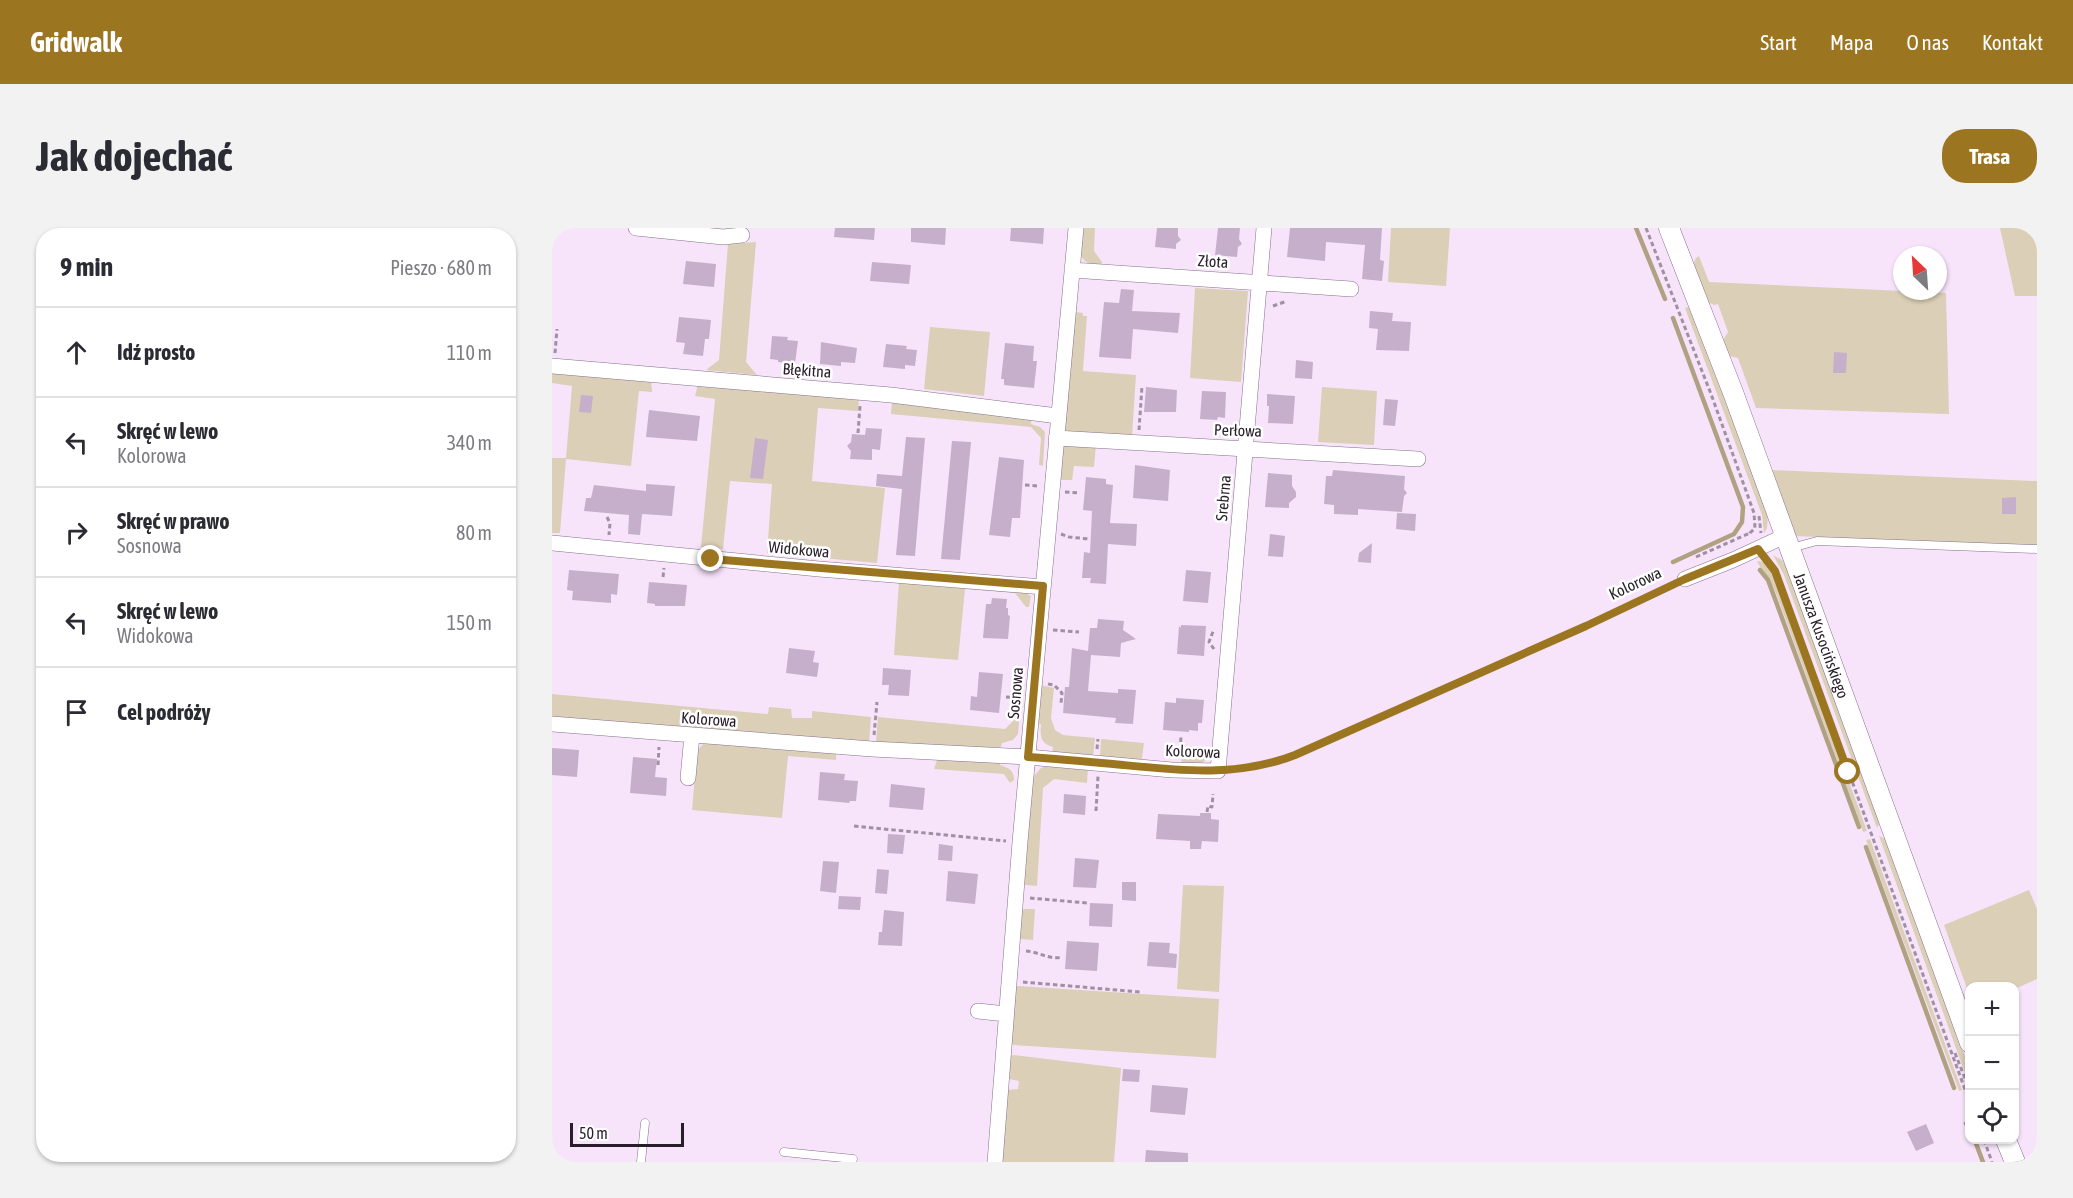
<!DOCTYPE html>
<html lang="pl">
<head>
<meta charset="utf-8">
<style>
  body { margin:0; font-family:"Asap Condensed",sans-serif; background:#f2f2f3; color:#2b2b33 }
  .controls { position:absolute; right:18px; bottom:18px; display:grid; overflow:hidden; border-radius:12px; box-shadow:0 2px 4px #0004 }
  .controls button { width:54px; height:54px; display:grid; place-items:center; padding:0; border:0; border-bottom:2px solid #e1e1e2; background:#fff; color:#2b2b33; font:30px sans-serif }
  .compass { position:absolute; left:1341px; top:18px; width:54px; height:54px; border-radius:50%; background:#fff; box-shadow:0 2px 4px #0004; rotate:335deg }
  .scale { position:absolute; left:18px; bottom:15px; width:114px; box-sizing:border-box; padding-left:6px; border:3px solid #271e29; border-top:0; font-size:16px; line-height:21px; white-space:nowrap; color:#271e29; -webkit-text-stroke:4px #fff; paint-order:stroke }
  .stop { position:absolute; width:18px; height:18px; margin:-14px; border:4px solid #9c7521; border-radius:50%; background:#fff }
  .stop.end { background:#9c7521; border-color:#fff; box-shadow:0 2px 6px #0008 }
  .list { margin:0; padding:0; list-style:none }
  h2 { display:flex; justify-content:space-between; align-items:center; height:78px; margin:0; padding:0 24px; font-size:26px }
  h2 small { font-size:20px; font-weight:400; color:#7c7c81 }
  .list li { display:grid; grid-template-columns:39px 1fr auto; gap:18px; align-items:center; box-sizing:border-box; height:90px; padding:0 24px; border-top:2px solid #e1e1e2 }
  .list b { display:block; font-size:22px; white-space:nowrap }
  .list p { margin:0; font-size:20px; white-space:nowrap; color:#7c7c81 }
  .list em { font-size:20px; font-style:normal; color:#7c7c81 }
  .icon { flex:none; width:33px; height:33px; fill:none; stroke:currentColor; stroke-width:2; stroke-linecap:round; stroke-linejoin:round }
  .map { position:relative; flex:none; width:1485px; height:934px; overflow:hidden; border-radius:24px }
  header { display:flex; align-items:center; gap:36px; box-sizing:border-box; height:84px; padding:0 30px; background:#9c7521; color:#fff }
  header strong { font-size:28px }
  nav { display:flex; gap:33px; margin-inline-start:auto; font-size:21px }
  .intro { display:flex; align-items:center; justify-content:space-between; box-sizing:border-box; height:144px; padding:0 36px }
  h1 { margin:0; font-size:42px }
  .button { padding:15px 27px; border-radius:24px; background:#9c7521; color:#fff; font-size:21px; font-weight:700 }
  main { display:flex; gap:36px; padding:0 36px }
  aside { flex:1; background:#fff; border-radius:24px; box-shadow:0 2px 4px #0004 }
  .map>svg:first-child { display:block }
  .green { fill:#dccfb7 }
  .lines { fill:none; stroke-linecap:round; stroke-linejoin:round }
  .stream { stroke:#b1a183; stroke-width:4.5 }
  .building { fill:#c6afcb }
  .service-casing { stroke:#85708a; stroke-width:9 }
  .minor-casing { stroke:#85708a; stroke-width:16 }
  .tertiary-casing { stroke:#85708a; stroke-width:21 }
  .path { stroke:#9f91a3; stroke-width:3; stroke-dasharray:4.5 3; stroke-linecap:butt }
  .service { stroke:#fff; stroke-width:8 }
  .minor { stroke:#fff; stroke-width:15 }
  .tertiary { stroke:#fff; stroke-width:20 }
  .route { stroke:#9c7521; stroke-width:8 }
  .labels { text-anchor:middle; stroke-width:5; stroke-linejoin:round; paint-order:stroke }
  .street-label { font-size:16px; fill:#271e29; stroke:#fff }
</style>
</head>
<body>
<header>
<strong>Gridwalk</strong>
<nav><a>Start</a><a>Mapa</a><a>O nas</a><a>Kontakt</a></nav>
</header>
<div class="intro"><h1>Jak dojechać</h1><a class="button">Trasa</a></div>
<main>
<aside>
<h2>9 min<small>Pieszo · 680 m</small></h2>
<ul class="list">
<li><svg class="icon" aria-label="ahead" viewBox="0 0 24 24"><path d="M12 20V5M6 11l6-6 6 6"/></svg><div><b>Idź prosto</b></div><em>110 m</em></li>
<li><svg class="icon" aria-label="left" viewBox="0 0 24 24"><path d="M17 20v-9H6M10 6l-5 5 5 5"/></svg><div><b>Skręć w lewo</b><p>Kolorowa</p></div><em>340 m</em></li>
<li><svg class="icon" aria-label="right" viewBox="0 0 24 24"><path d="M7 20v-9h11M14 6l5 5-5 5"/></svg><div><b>Skręć w prawo</b><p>Sosnowa</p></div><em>80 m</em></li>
<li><svg class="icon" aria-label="left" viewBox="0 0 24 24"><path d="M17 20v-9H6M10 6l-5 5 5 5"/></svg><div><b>Skręć w lewo</b><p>Widokowa</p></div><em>150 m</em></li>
<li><svg class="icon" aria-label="arrive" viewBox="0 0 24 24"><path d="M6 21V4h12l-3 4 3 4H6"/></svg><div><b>Cel podróży</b></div></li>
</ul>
</aside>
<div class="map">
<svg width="1485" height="934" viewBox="0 0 1485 934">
  <rect width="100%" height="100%" fill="#f7e4fb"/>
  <!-- green -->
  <path class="green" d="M530,0h13l-1,23 8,11 -1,5c-27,-5 -21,-17 -19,-39z
    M839,0h59l-4,58 -58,-4z
    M1448,0h37v68h-22z
    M204,14l-10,120 11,13 -51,-5 13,-10 9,-116z
    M1147,28l10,26 237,11 3,121 -193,-6 -18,-50 -9,-2 -6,-16 5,-8 -10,-28 -4,1 -6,-3 -15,-37 3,-7z
    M643,60l53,3 -7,91 -51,-4z
    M1135,79l5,2 76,206 -1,13 -3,5 -2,-18 -77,-207z
    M523,84l8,1v3h4l-4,55 53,4 -4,62 -68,-5z
    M378,99l60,5 -6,64 -60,-7z
    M0,143l99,9 1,12 -13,-1 -8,75 -65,-7 -6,74h-8v-75h14l6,-72 -20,-3z
    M146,156l161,14 -1,13 -40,-3 -6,73 73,7 -8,75 -110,-10 5,-69 -42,-3 -7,68 -22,-2 14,-148 -20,-3z
    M770,159l55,4 -3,54 -56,-3z
    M340,173l139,18v5l9,3 5,5 -2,34 -4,-1 2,-27 -10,-11 -140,-13z
    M544,217l-2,22 -20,-1 -2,14h-11l-2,-3 3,-31z
    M1218,242l267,11v65l-243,-10z
    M1221,327l9,5 5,8 93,254 -3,6 -93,-253z
    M1207,333l6,2 8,10 94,258 -4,1 -86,-236 -7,-16 -13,-18z
    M347,353l127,12 5,3 -2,11h-3l-11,-14 -50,-4 -7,71 -64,-5z
    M488,457l14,3 -3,30 4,12 8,5 32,3 -2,18 -41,-4 1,-5c-13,-3 -13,-12 -12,-23l-4,-1z
    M0,466l216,20 1,-7 22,2 1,9h20v-7l59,6 -2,26 -317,-25z
    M466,472h3l-3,34 -5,6 -11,3 -1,4 -24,1 -101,-6 2,-25 127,12 11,-11z
    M549,511l43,4 -2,15 -3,3 -39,-4z
    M152,515l132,10v7l-48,-4 -6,62 -90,-8 5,-59z
    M631,518l29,2 -1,8 -13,10 -17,-1z
    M386,529l62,4v4c9,3 14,5 14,15l-4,3 -6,-9 -70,-5z
    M496,537l40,3 -1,15 -33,-4 -11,9 -6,98 -11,-1 -3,-2 10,-106 8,-9z
    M1327,608l7,3 83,229v16z
    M1318,611l92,251 -3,1 -93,-251z
    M631,657l41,1 -5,106 -42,-3z
    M1477,662l8,19v70l-22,10 -1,-3h-44l-1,8 -25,-69z
    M472,681h11l-2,31 -12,-1 -2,-2 2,-26z
    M466,758l201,13 -3,59 -203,-13 -2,-2 4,-55z
    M461,827l108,13 -7,94h-113l6,-72 11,-1 1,-8 -10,-2 -1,-3 1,-19z"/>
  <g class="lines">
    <!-- stream -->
    <path class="stream" d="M1084,0l29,71
      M1121,90l70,189 -1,15 -8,12 -61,28
      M1208,342l8,10 91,247
      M1314,619l88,241
      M1423,913l8,21"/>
  </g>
  <!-- building -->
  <path class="building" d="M283,0h40l-1,12 -40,-3z
    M359,0h35l-1,17 -34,-3z
    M459,0h33l-1,16 -33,-3z
    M605,0h21v8l3,4 -5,4v5l-21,-2z
    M666,0h22l-1,11 3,5 -4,3 -1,10 -22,-2z
    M738,0h92l-2,32 4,1 -2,20 -20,-2 3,-34 -39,-3 -1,19 -38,-4z
    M134,33l30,3 -2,23 -31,-3z
    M320,34l39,3 -2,19 -39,-3z
    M569,61l13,1 -2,21 48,2 -2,20 -45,-4 -2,30 -32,-2 5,-55 15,1z
    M818,83l23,2 -1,8 19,1 -2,29 -33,-1 2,-21 -9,-1z
    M127,89l32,3 -2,19h-4l-2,17 -20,-2 2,-11 -9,-1z
    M220,108l16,1 -1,3 11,1 -3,23 -17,-2v-2l-8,-1z
    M269,114l36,6 -2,15 -14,-1v4l-21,-2z
    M453,115l29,3 -1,15h4l-3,27 -30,-3v-6h-3z
    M334,116l21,2 -1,3 11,1 -2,16 -10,-1v4l-22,-2z
    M1282,124l13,1 -1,20h-13z
    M744,132l17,2 -1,17 -17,-1z
    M594,159l31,3 -1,22h-32z
    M650,163l24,1 -1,26 -7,-1 -1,3 -17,-1z
    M715,166l28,2 -2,28 -25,-1 1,-17h-2z
    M29,167l12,1 -2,17 -12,-1z
    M833,171l13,1 -3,26 -12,-1z
    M97,182l51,6 -3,25 -51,-4z
    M314,200l16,1 -2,21 -8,-1v11l-22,-1 1,-8 -4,-5 4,-4 1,-8 13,1z
    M354,209l19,1 -10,118 -19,-1 6,-66 -26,-3 1,-12 25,2z
    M203,210l13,2 -5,39 -13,-1z
    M400,213l19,1 -11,118 -19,-1z
    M447,229l25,3 -4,58h-8l-2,19 -21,-2z
    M583,237l35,5 -2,31 -35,-3z
    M781,242l72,6 -1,13 3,4 -3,3 -2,16 -44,-3v6l-24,-1v-9l-10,-1 2,-28h6z
    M716,245l24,2v11l4,6v5l-7,6v5l-24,-1z
    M534,249l20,2v5l7,1 -3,38 27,1 -1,22 -28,-2 -2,40 -16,-1 1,-5h-9l2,-26 6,1 2,-42 -9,-1z
    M94,256l29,2 -3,30 -30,-2 -2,21 -12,-1 1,-19 -45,-4 2,-13h5l3,-13 52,6z
    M1464,269v17h-14v-16z
    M845,285l19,1 -1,17 -19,-2z
    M718,306l15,2 -2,21 -15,-1z
    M820,315l-1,20 -13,-1 1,-9z
    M17,342l50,4 -2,21 -6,-1v9l-39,-3 1,-9 -6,-1z
    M634,342l25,2 -3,31 -25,-2z
    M97,354l38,3 -2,21h-30v-2l-8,-1z
    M440,370l15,1 -1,9h2v7l2,1 -2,23 -25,-1 3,-34h5z
    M546,391l26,2 -1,9 13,9 -15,4 -1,14 -29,-2 -3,36 30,2v-4l18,1 -3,34 -18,-1 1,-5 -53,-5 2,-26h4l3,-39 16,3 2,-23h7z
    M629,397l25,1 -2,30 -27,-2 2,-28 2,2z
    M237,420l26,3 -2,11 6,1 -2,14 -31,-4z
    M331,440l28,2 -2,26 -21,-1 1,-10h-7z
    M427,444l24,2 -4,39 -29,-3 1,-14 6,1z
    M624,470l28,2 -2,23h-4v8l-9,-1v2l-26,-2 2,-28 11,1z
    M0,520l27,2 -2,27 -25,-2z
    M81,529l24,2 -2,18 12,1 -1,18 -36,-3z
    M268,544l25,2 -1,6 14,1 -2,20h-6l-1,2 -31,-3z
    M339,556l34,4 -2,22 -34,-3z
    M512,566l22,2 -1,19 -22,-2z
    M648,585h11v6l8,1 -1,22 -16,-1 -1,8h-11v-8l-34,-2 2,-25 42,2z
    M336,606l17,1 -2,19 -16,-1z
    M387,616l14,2 -1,15 -14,-1z
    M523,630l24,2 -3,28 -23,-1z
    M271,633l16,1 -3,31 -16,-2z
    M325,641l12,1 -2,24 -12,-1z
    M396,643l30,3 -3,30 -29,-3z
    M570,654h14v19l-14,-1z
    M287,668l22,1 -1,13 -22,-1z
    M538,675l23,1 -1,23 -23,-1z
    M332,682l20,2 -2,34 -24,-1 1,-13h3z
    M515,713l32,2 -2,28 -32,-2z
    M597,714l21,1 -1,10 8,1 -1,14 -29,-2z
    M571,841l17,1 -1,12 -17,-1z
    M600,857l36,3 -3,27 -35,-3z
    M1374,896l8,19 -18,8 -9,-19z
    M594,922l42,3v9h-43z"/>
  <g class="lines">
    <!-- service casing -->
    <g class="service-casing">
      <path id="service" d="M1239,320l26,-7 220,8
        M232,924l69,7
        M89,934l4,-39"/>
    </g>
    <!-- minor casing -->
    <g class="minor-casing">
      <path id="minor" d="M84,0l87,9 19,-2
        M520,42l279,19
        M0,138l339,29 167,21
        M504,210l362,21
        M0,315l267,26 224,18
        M1133,351l48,-19 52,-24
        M0,496l320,25 156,8 144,13 46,1 46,-543
        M136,550l4,-43
        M426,783l28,3
        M443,934l25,-320 56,-614"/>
    </g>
    <!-- tertiary casing -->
    <g class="tertiary-casing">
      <g id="tertiary">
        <path id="s1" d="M1117,0l65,167 236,648"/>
        <path d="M1454,912l9,22"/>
      </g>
    </g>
    <!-- path -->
    <path class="path" d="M1094,0l65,166 43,119 1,15 -5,5 1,3
      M721,78l14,-5
      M3,125l2,-24
      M587,202l3,-44
      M306,205l2,-27
      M473,257l13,1
      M513,264l14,1
      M1207,288l2,17
      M55,289l3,6 -1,12
      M509,306l8,3 20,2
      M1144,329l54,-24
      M1213,332l10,11 195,532
      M111,349l1,-9
      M501,402l26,2
      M662,421l-5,-7 5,-13
      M496,456l6,1 8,8 -1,10
      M454,469l13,1
      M322,507l3,-33
      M545,521l1,-10
      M628,529l1,-22
      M106,537l1,-18
      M680,543l42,-8 21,-8 291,-129 86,-41
      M544,583l2,-35
      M655,584l1,-6 4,1 1,-13
      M302,598l152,15
      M478,670l57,5
      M474,723c13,1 23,9 36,6
      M471,754l117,10
      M1403,825l15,38
      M1412,896l6,-2
      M1432,912l8,22"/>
    <!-- service -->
    <use href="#service" class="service"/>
    <!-- minor -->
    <use href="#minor" class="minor"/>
    <!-- tertiary -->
    <use href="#tertiary" class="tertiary"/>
  </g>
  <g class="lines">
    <!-- route -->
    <path class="route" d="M159,331l332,27 -15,171c31,2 63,5 95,8 59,6 116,12 172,-10l291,-129 99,-47 73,-30 17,22 73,201"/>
  </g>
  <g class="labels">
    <!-- street labels -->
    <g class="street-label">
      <text transform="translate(661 33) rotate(4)" y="6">Złota</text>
      <text transform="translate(255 142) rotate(4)" y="6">Błękitna</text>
      <text transform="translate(686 202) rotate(2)" y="6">Perłowa</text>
      <text transform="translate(671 270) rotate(-85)" y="6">Srebrna</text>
      <text transform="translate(247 321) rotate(5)" y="6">Widokowa</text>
      <text transform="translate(1083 355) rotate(-25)" y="6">Kolorowa</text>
      <text dy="6" stroke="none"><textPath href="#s1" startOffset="435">Janusza Kusocińskiego</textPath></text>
      <text transform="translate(463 465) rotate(-85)" y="6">Sosnowa</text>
      <text transform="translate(157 491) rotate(4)" y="6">Kolorowa</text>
      <text transform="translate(641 523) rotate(2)" y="6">Kolorowa</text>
    </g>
  </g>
</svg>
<div class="controls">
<button>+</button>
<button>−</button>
<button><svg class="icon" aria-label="locate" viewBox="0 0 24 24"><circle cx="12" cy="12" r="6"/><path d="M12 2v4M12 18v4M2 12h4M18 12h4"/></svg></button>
</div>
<svg class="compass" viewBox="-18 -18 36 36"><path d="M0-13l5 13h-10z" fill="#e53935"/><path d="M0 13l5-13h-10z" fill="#7c7c81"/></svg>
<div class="scale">50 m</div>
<div class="stop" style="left:1296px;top:544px"></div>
<div class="stop end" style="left:159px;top:331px"></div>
</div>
</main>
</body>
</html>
